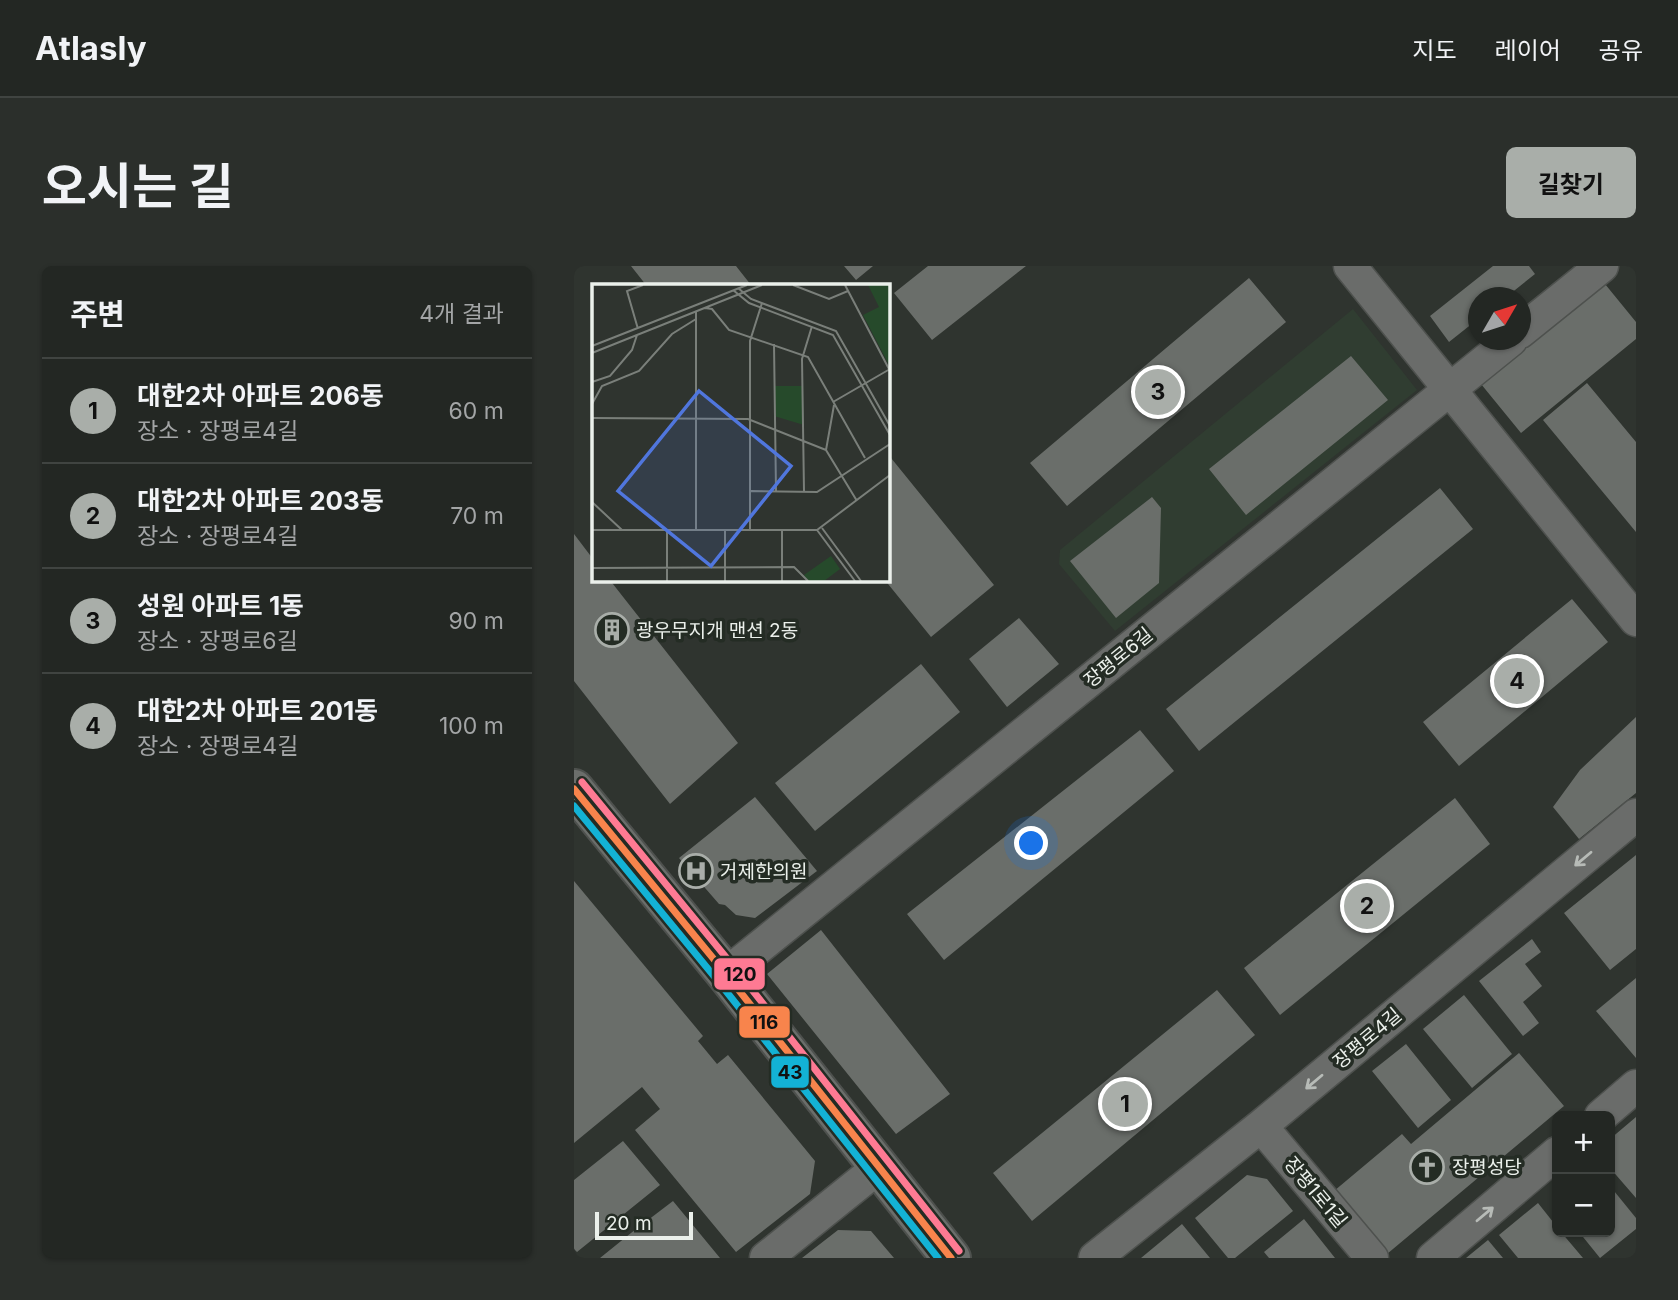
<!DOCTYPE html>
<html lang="ko">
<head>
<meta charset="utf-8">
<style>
  body { margin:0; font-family:Inter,"Noto Sans KR",sans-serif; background:#2b2f2b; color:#f1f3f6 }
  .controls { position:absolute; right:21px; bottom:21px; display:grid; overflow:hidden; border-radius:10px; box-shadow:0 2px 5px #0004 }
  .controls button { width:63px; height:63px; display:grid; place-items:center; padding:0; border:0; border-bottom:2px solid #404441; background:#232723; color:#f1f3f6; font:35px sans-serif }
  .compass { position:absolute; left:894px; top:21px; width:63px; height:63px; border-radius:50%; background:#232723; box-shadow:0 2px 5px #0004; rotate:51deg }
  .scale { position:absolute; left:21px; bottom:18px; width:98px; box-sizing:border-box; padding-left:7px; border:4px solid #ebf0eb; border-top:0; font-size:19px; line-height:24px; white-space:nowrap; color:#ebf0eb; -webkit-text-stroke:5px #242c24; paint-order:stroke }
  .you { position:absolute; left:458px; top:578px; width:24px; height:24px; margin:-18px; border:5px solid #fff; border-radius:50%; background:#1a73e8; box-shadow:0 0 0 10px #1a73e833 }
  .badge { display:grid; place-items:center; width:46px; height:46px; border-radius:50%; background:#a9aea9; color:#111; font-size:23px; font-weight:700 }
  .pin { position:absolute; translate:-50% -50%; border:4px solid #fff; box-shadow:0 2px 7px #0006 }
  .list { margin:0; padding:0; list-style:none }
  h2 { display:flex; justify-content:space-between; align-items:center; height:91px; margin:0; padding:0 28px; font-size:30px }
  h2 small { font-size:23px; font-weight:400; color:#a3a5a6 }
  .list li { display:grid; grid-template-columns:46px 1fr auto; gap:21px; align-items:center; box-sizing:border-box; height:105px; padding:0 28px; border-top:2px solid #404441 }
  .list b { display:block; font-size:26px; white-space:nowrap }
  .list p { margin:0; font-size:23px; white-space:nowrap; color:#a3a5a6 }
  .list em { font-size:23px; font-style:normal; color:#a3a5a6 }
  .map { position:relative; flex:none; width:1062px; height:992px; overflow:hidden; border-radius:10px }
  header { display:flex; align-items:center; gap:42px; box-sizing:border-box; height:98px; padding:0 35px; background:#232723; border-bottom:2px solid #404441 }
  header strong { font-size:33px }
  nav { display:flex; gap:38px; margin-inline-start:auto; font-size:24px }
  .intro { display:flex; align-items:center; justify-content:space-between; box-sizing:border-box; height:168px; padding:0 42px }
  h1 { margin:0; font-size:49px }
  .button { padding:18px 32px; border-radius:10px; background:#a9aea9; color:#111; font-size:24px; font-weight:700 }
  main { display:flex; gap:42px; padding:0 42px }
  aside { flex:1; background:#232723; border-radius:10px; box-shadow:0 2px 5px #0004 }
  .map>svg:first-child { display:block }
  .built { fill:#303d31 }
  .building { fill:#6a6e6a }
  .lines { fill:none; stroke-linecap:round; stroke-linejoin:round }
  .street-casing { stroke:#4e514e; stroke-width:35 }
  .secondary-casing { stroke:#4e514e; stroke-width:42 }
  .street { stroke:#6a6c6a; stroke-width:32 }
  .secondary { stroke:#6b6e6b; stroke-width:38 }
  .bus-1-casing { stroke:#242c24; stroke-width:12 }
  .bus-2-casing { stroke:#242c24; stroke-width:12 }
  .bus-3-casing { stroke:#242c24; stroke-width:12 }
  .bus-1 { stroke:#f8844c; stroke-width:7 }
  .bus-2 { stroke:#13b2d5; stroke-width:7 }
  .bus-3 { stroke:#fe7a93; stroke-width:7 }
  .oneway { stroke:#b7bbb7 }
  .labels { text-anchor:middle; stroke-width:7; stroke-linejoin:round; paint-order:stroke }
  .poi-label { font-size:19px; fill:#ebf0eb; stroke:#242c24; text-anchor:start }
  .street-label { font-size:19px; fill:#ebf0eb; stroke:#242c24 }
  .inset-road { fill:none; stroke:#7a7f7a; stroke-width:2 }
  .view { fill:#5076dd; fill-opacity:0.15; stroke:#5076dd; stroke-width:3.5 }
  .inset-edge { fill:none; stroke:#ebf0eb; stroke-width:3.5 }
  .line-badge { stroke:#242c24; stroke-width:2.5 }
  .pale-badge-label { font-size:19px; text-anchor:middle; font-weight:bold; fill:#111 }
</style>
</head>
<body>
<header>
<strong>Atlasly</strong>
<nav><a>지도</a><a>레이어</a><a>공유</a></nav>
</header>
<div class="intro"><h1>오시는 길</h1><a class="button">길찾기</a></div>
<main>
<aside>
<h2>주변<small>4개 결과</small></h2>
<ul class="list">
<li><span class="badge">1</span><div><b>대한2차 아파트 206동</b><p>장소 · 장평로4길</p></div><em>60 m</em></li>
<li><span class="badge">2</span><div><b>대한2차 아파트 203동</b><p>장소 · 장평로4길</p></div><em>70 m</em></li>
<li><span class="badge">3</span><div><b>성원 아파트 1동</b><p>장소 · 장평로6길</p></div><em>90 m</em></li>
<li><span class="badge">4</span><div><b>대한2차 아파트 201동</b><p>장소 · 장평로4길</p></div><em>100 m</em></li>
</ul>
</aside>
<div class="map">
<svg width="1062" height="992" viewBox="0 0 1062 992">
  <rect width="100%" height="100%" fill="#2f342f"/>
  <!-- built -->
  <path class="built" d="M779,43l64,81 -302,241 -56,-67 1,-14z"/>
  <!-- building -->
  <path class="building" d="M57,0h105l15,19h-105z
    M270,0h29l-17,14z
    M354,0h98l-94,74 -38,-47z
    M919,0h36l6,8 -30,24h-27v21l-29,23 -19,-26z
    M675,12l37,44 -219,184 -37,-43z
    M1031,18l31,38v17l-115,94 -40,-49z
    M777,90l37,44 -142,115 -37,-46z
    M1013,117l49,59v90l-93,-112z
    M313,187l107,132 -63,52 -47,-58h3z
    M866,222l33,41 -274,222 -33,-42z
    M578,231l9,11 -2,75 -43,35 -46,-57z
    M0,268l19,25v20h16l129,164 -68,61 -96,-123z
    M998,333l36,43 -149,124 -36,-44z
    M445,352l40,46 -52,43 -38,-48z
    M347,398l39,48 -145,119 -40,-48z
    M1062,451v76l-57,46 -26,-32 27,-37z
    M566,464l34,41 -230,189 -37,-46z
    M181,531l62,74 -62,47 -19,-3 -11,-10 -6,-1 -40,-46z
    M881,532l35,46 -210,171 -36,-47z
    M1062,589v94l-26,21 -46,-57z
    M0,615l129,155 -5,5 19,23 11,-9 87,106 -5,33 -74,58 -101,-122 25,-21 -18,-22 -68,56z
    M247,664l129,164 -54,40 -129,-160z
    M958,673l9,13 -16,12 17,22 -19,16 16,21 -16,13 -44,-55z
    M1062,712v80l-40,-47z
    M643,724l38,45 -223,186 -39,-48z
    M890,729l48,59 -40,34 -49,-59z
    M832,778l45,56 -33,28 -46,-57z
    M945,787l45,53 -177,148 -53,-63 68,-57 9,10z
    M1062,851v81l-26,-30v-29z
    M49,875l37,44 -83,67 -3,-3v-69z
    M673,909l20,4 26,32 -58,47h-7l-33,-40z
    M1036,920l26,32v11l-36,29 -21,-26h31z
    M99,935l47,57h-120l31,-25z
    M964,937l19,24v5h4l22,26h-65l-19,-23z
    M730,953l31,39h-66l-5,-6z
    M608,958l28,34h-69z
    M264,964l33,1 23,27h-92z
    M914,974l15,18h-37z"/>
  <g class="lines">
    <!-- street casing -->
    <g class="street-casing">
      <path id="street" d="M776,0l286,354
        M946,66l82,-66
        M152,708l785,-634
        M1027,850l35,-30
        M687,860l111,132
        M192,992l113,-91
        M521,992l166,-132 375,-311
        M859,992l124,-105"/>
    </g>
    <!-- secondary casing -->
    <g class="secondary-casing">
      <path id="secondary" d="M0,523l152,185 225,284"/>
    </g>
    <!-- street -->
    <use href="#street" class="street"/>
    <!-- secondary -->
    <use href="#secondary" class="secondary"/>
    <!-- bus-1 casing -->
    <g class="bus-1-casing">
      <path id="bus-1" d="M0,523l152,185 225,284"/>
    </g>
    <!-- bus-2 casing -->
    <g class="bus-2-casing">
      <path id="bus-2" d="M0,540l144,175 220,277"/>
    </g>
    <!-- bus-3 casing -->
    <g class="bus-3-casing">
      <path id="bus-3" d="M8,516l152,185 225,284"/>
    </g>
    <!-- bus-1 -->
    <use href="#bus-1" class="bus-1"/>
    <!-- bus-2 -->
    <use href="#bus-2" class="bus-2"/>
    <!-- bus-3 -->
    <use href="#bus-3" class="bus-3"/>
  </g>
  <!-- one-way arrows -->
  <defs><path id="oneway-shaft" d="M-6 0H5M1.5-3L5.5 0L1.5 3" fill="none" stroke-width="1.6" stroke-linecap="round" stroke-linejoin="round" transform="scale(1.75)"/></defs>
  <g class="oneway">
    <use href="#oneway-shaft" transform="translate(1009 593) rotate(140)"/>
    <use href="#oneway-shaft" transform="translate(740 816) rotate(140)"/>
    <use href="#oneway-shaft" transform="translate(911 948) rotate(-40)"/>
  </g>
  <!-- icons -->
  <defs>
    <g id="building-ring" transform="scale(1.75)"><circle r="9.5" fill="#242c24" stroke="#a9aea9" stroke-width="1.5"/><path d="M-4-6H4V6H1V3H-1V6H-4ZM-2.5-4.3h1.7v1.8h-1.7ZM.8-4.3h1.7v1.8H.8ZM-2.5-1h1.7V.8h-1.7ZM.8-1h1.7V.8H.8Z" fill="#a9aea9"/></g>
    <g id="hospital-ring" transform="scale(1.75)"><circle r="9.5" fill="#242c24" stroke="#a9aea9" stroke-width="1.5"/><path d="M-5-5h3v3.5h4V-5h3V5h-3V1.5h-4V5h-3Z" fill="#a9aea9"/></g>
    <g id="church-ring" transform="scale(1.75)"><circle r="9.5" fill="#242c24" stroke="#a9aea9" stroke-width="1.5"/><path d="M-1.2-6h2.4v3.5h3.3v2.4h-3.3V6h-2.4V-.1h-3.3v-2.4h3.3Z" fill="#a9aea9"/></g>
  </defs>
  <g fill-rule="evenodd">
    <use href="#building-ring" x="38" y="364"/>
    <use href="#hospital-ring" x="122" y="605"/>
    <use href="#church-ring" x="853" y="901"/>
  </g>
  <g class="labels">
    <!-- poi labels -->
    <g class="poi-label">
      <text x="62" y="371">광우무지개 맨션 2동</text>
      <text x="146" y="612">거제한의원</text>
      <text x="878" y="908">장평성당</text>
    </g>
    <!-- street labels -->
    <g class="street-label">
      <text transform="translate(544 391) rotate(-39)" y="7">장평로6길</text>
      <text transform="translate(793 772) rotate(-40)" y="7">장평로4길</text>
      <text transform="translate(742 926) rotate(50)" y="7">장평1로1길</text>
    </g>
  </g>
  <!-- overview -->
  <g transform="translate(18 18)">
    <rect width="298" height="298" fill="#2f342f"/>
    <path d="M276,1h21v80l-26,-50 16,-8zM182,102h29l1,39 -30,-9zM239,272l9,13 -16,12h-16l-4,-6z" fill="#264a2b"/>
    <path class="inset-road" d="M201,1l36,14 19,-8M253,1l45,86M146,4l13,11 85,32 54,95M141,6l16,13 84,32 57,100M113,24l7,1 17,21 79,27 57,101M46,45l-11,-38 16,-6M182,60l2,147M0,62l155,-61M0,69l170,-68M0,98l18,-6 22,-26 5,-15M241,118l57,-33M0,120l10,-18 37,-15 33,-37 24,-15M242,121l-8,45 31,51M0,134l156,1 78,31M159,207l66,1 73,-48M212,207l-2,-132 10,-33M0,218l30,28M230,244l39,53M0,246h225l73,-55M75,246v51M104,246v-218M225,246l38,51M158,247v-190l12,-38M190,247v50M0,284l202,-1 14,14M133,297v-51"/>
    <path class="view" d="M107,107l92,75 -80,100 -93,-75z"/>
    <rect width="298" height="298" class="inset-edge"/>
  </g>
  <g class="line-badge">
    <rect x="139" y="691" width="53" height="34" rx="7" fill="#fe7a93"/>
    <rect x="164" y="739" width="53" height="34" rx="7" fill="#f8844c"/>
    <rect x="196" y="789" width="40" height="34" rx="7" fill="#13b2d5"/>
  </g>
  <g class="pale-badge-label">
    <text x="166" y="715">120</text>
    <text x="190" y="763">116</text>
    <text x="216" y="813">43</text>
  </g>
</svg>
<div class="controls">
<button>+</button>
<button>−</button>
</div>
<svg class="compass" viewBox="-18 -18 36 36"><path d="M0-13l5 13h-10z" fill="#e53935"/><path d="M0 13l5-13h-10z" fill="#a3a5a6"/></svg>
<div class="scale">20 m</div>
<div class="you"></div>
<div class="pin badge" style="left:551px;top:838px">1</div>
<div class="pin badge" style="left:793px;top:640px">2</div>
<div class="pin badge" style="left:584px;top:126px">3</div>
<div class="pin badge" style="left:943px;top:415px">4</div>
</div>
</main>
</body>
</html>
